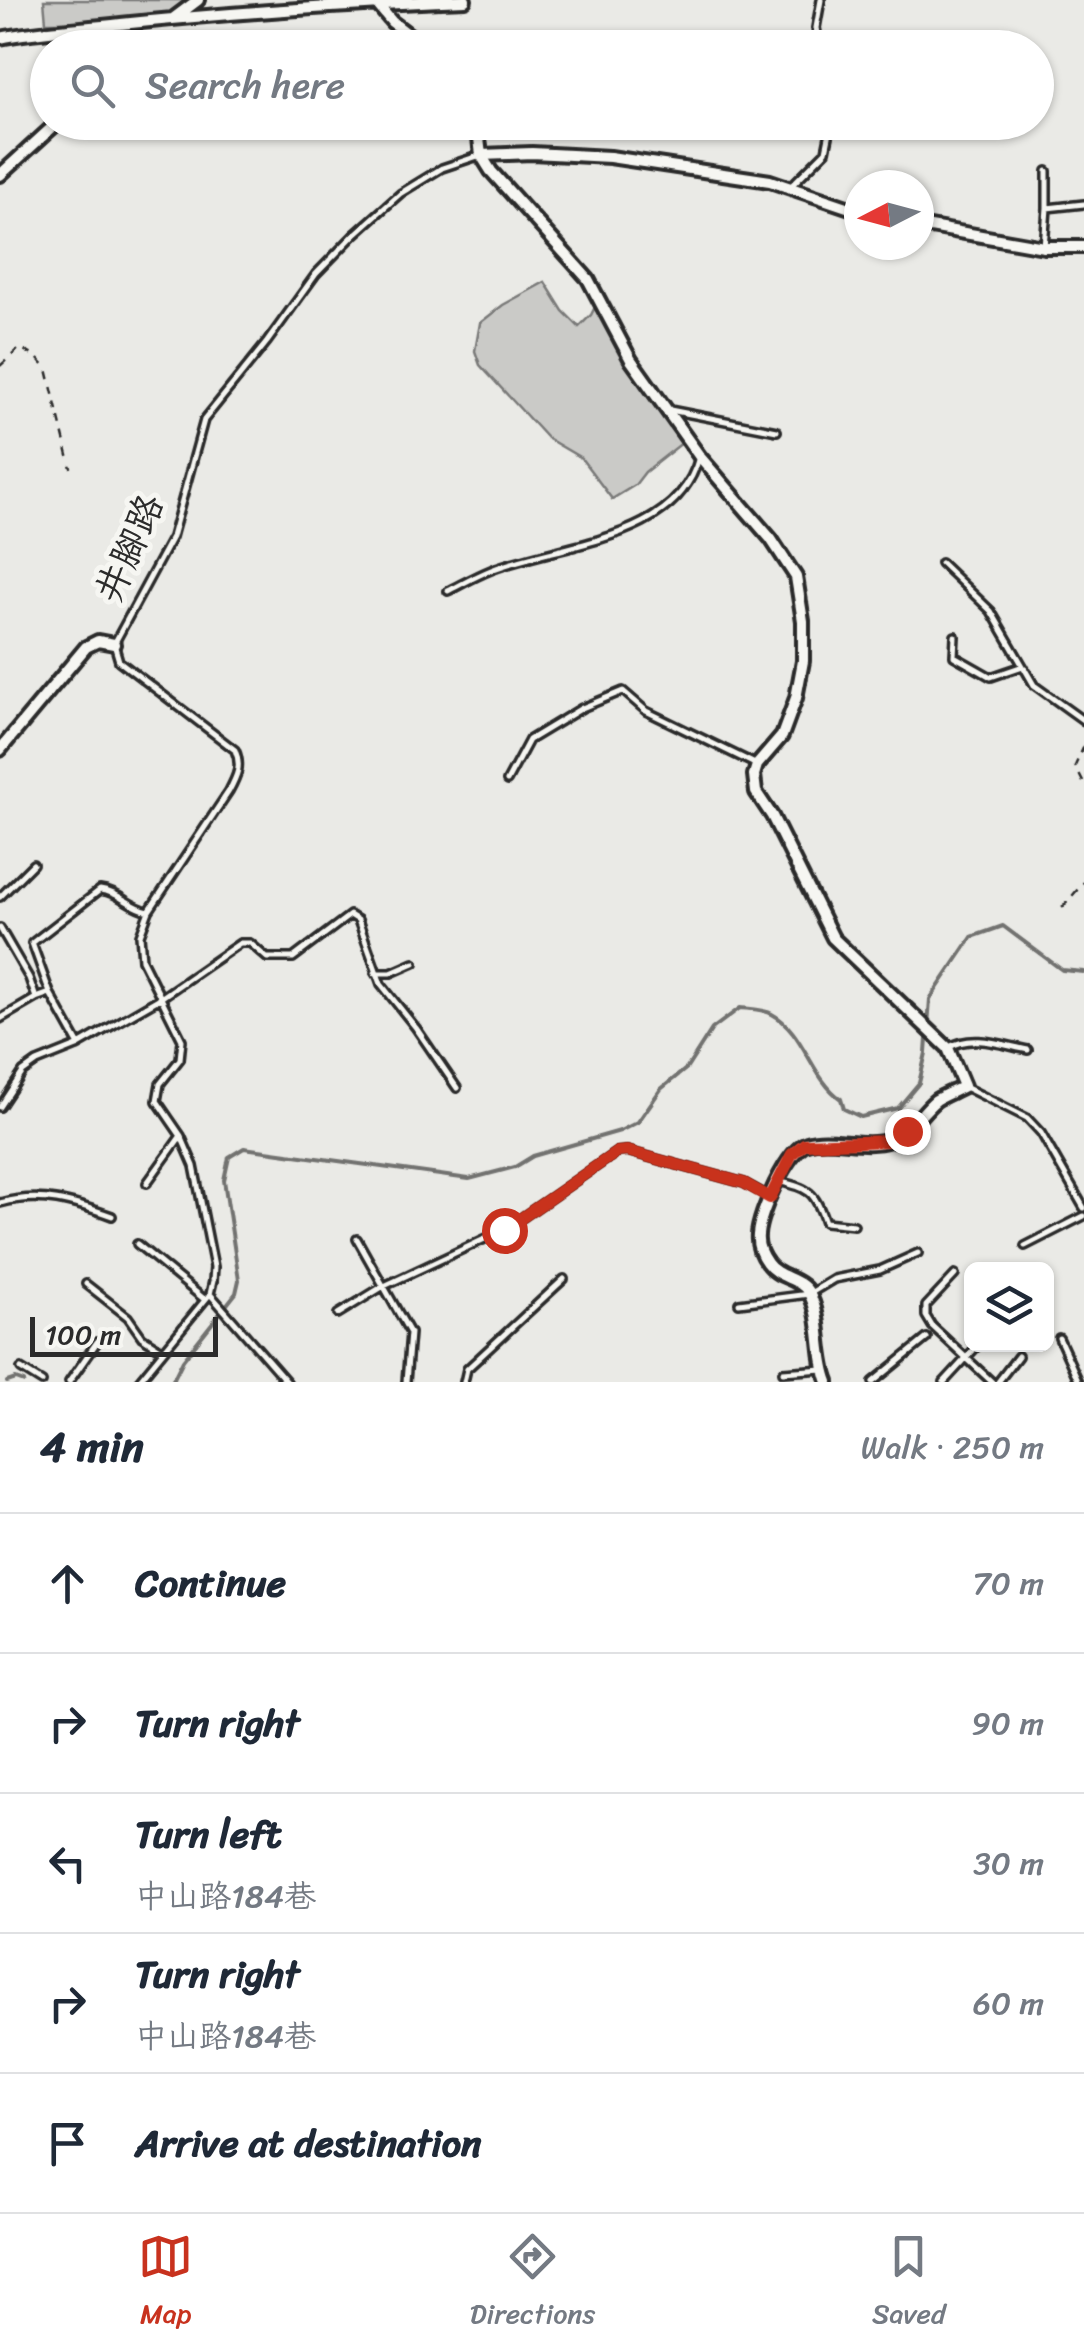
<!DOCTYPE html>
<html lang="en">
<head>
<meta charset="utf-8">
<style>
  body { margin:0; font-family:Sriracha,"LXGW WenKai TC",sans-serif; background:#f2f2f3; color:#1f2937 }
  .controls { position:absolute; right:30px; bottom:30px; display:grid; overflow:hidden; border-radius:15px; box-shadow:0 2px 8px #0004 }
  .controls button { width:90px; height:90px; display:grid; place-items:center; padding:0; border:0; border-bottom:2px solid #e0e1e3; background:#fff; color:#1f2937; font:50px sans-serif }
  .compass { position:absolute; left:844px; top:170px; width:90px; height:90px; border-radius:50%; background:#fff; box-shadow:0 2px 8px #0004; rotate:264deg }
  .scale { position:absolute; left:30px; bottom:25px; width:188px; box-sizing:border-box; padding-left:10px; border:5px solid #2b2b2b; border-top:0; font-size:28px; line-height:35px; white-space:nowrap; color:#2b2b2b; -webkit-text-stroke:8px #f6f6f2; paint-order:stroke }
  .stop { position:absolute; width:30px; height:30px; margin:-22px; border:8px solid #c8321e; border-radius:50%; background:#fff }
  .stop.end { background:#c8321e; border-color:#fff; box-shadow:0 2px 10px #0008 }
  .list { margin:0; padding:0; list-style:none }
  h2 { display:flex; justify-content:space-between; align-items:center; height:130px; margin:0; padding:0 40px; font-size:42px }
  h2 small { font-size:32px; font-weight:400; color:#747a83 }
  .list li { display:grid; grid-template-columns:65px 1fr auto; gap:30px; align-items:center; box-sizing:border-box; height:140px; padding:0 40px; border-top:2px solid #e0e1e3 }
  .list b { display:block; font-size:38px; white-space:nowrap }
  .list p { margin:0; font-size:32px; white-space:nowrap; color:#747a83 }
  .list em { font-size:32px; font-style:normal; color:#747a83 }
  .icon { flex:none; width:55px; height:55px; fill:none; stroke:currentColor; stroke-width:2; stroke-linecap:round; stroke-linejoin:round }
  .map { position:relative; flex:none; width:1084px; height:1382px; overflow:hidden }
  .search { position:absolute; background:#fff; box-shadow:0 2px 8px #0004; left:30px; right:30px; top:30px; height:110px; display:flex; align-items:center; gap:25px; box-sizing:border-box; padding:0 35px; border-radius:55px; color:#747a83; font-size:38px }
  .sheet { height:830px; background:#fff }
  nav { display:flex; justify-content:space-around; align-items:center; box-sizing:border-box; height:140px; border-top:2px solid #e0e1e3; background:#fff; font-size:28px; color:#747a83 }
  nav a { display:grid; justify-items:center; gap:5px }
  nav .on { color:#c8321e }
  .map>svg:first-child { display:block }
  .green { fill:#cacac7; stroke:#7a7a79; stroke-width:2.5 }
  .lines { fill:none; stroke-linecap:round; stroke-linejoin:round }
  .stream { stroke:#727270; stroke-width:4 }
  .lane-casing { stroke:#2b2b2b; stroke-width:12 }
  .street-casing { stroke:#2b2b2b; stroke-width:18 }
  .path { stroke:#2b2b2b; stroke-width:2.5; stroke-dasharray:8 8; stroke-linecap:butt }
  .lane { stroke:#f6f6f2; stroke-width:5 }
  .street { stroke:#f6f6f2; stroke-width:10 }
  .route { stroke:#c8321e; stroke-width:12 }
  .labels { text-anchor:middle; stroke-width:10; stroke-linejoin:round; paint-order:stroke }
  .street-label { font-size:38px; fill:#2b2b2b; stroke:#f6f6f2 }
</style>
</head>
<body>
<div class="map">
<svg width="1084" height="1382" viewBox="0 0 1084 1382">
  <rect width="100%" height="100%" fill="#eaeae6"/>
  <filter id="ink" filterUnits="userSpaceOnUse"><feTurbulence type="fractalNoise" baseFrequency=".01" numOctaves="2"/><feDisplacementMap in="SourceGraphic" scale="20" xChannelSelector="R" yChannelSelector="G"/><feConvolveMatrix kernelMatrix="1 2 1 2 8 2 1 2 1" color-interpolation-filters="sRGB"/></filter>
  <g filter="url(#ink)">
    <!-- green -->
    <path class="green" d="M44,0h144l-19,18c-41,-1 -82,4 -123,4z
      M545,282l18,29 16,16 12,-12 9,-18 87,142 -42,33 -10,13 -23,14 -31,-41 -34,-20 -67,-73 -5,-14 5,-28 23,-18z"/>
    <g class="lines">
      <!-- stream -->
      <path class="stream" d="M7,1382l9,-3 8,3
        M172,1382l11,-22 53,-67 3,-13 -15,-100 5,-23 15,-9 225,31 46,-12 18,-11 87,-25 18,-9 23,-33 26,-21 25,-39 28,-21c9,1 24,1 32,6 32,17 39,64 69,85l3,10 17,8 37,-9 21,-25 7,-30 4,-54 42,-62 31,-11 59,44 22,2"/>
      <!-- lane casing -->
      <g class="lane-casing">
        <path id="lane" d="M820,48l-4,-20 5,-28
          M434,122l41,7
          M1047,171v37
          M791,186l35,-35 6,-29
          M1044,247l3,-39 37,-4
          M670,410l107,21
          M941,563l50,48 43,74 50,36
          M448,591c14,-7 28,-15 43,-21 68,-27 186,-28 208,-113
          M955,636l-1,20 37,21 32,-11
          M507,781l22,-41 53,-32 41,-17 23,20 111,54
          M0,897l33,-33
          M0,928l29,50 7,20 14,-5
          M375,973h16l23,-10
          M0,1019l36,-21
          M79,1045l-29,-52 -18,-50 68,-53c20,2 30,18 49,21
          M948,1048c24,-15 54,-3 80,2
          M965,1087l62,31 14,15 43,75
          M0,1107l23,-35 14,-10 40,-16 85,-49 78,-54h10l17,15h26l57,-43 8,5 23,64 35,44 41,60
          M778,1181c31,8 36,9 47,41l29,3
          M147,1183l33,-46
          M0,1203c41,-11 73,-1 112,13
          M357,1239l53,94 -4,49
          M137,1244l67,55
          M1025,1246l59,-30
          M955,1275l-29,31v10l6,10 60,56
          M86,1284l42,33 14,20 20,13
          M210,1294l77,88
          M739,1303l70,-9 25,-15 46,-9 38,-17
          M338,1314l44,-27 122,-57 113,-78 10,-1 117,32 24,13
          M1059,1338l20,44
          M21,1369l21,13
          M783,1372l40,-3
          M69,1382l28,-40
          M138,1382l72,-88 3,-13 1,-14 -20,-101 -13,-30 -24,-35 3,-17 20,-25 2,-19 -40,-80 -2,-25 9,-24 80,-120c8,-15 13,-25 6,-41l-116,-89 -5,-17 58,-107 32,-117 63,-78 49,-68 38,-39 47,-42 41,-25 36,-12
          M464,1382l3,-13 97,-90
          M873,1382l54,-44
          M944,1382l35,-38
          M998,1382l20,-26"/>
      </g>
      <!-- street casing -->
      <g class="street-casing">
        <path id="street" d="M377,4l15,18 34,26
          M174,18l24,-18
          M0,38c40,-8 80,-9 121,-14 114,-12 229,-19 344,-24
          M477,122l4,33 10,16 97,108 43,81 69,97 71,82 25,38 7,44v40l-7,37 -14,38 -25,29 -3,10 2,17 16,24 61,122 115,110 16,38c-9,5 -20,9 -28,14 -16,13 -25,33 -46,40 -26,9 -60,-5 -83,3 -20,7 -48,71 -49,92 -1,10 3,20 9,28 11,16 33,14 42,30 14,26 8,62 19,89
          M481,155l51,-2 78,4 160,24 89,30
          M0,175l58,-53
          M919,225l125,22h40
          M0,750l86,-103 12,-6 16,3"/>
      </g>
      <!-- path -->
      <path class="path" d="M0,366l20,-18 16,9 11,12 24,99
        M1084,746l-9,20 9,18
        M1062,908l22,-26"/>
      <!-- lane -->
      <use href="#lane" class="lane"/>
      <!-- street -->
      <use href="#street" class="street"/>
    </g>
  </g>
  <g class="lines" filter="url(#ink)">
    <!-- route -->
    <path class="route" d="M504,1230l113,-78 10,-1 117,32 26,15 22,-44 12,-10 85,-3 18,-10"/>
  </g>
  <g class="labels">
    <!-- street labels -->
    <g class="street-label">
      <text transform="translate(129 548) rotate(-66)" y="13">井腳路</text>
    </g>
  </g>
</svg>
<div class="controls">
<button><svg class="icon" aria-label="layers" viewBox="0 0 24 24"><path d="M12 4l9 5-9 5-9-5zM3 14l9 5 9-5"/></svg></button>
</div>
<svg class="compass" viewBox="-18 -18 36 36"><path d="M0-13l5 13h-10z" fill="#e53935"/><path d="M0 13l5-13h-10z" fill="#747a83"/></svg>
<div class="scale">100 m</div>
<div class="stop" style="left:504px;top:1230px"></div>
<div class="stop end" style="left:907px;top:1131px"></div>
<div class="search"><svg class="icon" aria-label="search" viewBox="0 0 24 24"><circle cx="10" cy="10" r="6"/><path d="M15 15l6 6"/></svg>Search here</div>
</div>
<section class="sheet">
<h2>4 min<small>Walk · 250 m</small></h2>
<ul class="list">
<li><svg class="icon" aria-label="ahead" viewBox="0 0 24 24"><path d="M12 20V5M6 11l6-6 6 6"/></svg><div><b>Continue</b></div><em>70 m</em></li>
<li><svg class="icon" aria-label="right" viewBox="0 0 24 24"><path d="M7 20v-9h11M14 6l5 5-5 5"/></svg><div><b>Turn right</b></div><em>90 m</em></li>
<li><svg class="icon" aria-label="left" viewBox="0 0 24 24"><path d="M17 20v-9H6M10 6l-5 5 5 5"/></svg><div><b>Turn left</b><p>中山路184巷</p></div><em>30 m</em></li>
<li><svg class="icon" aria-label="right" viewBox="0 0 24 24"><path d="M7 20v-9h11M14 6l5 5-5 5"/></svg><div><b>Turn right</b><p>中山路184巷</p></div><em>60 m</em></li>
<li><svg class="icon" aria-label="arrive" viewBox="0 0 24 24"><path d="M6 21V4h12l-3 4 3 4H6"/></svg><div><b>Arrive at destination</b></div></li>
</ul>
</section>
<nav>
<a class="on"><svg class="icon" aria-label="map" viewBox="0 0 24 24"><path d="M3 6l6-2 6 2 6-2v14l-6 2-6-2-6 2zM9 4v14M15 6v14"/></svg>Map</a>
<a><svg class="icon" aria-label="directions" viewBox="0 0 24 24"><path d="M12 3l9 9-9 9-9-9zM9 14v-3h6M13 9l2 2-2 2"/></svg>Directions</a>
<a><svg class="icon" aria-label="saved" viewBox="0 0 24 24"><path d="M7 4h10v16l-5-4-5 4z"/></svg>Saved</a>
</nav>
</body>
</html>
